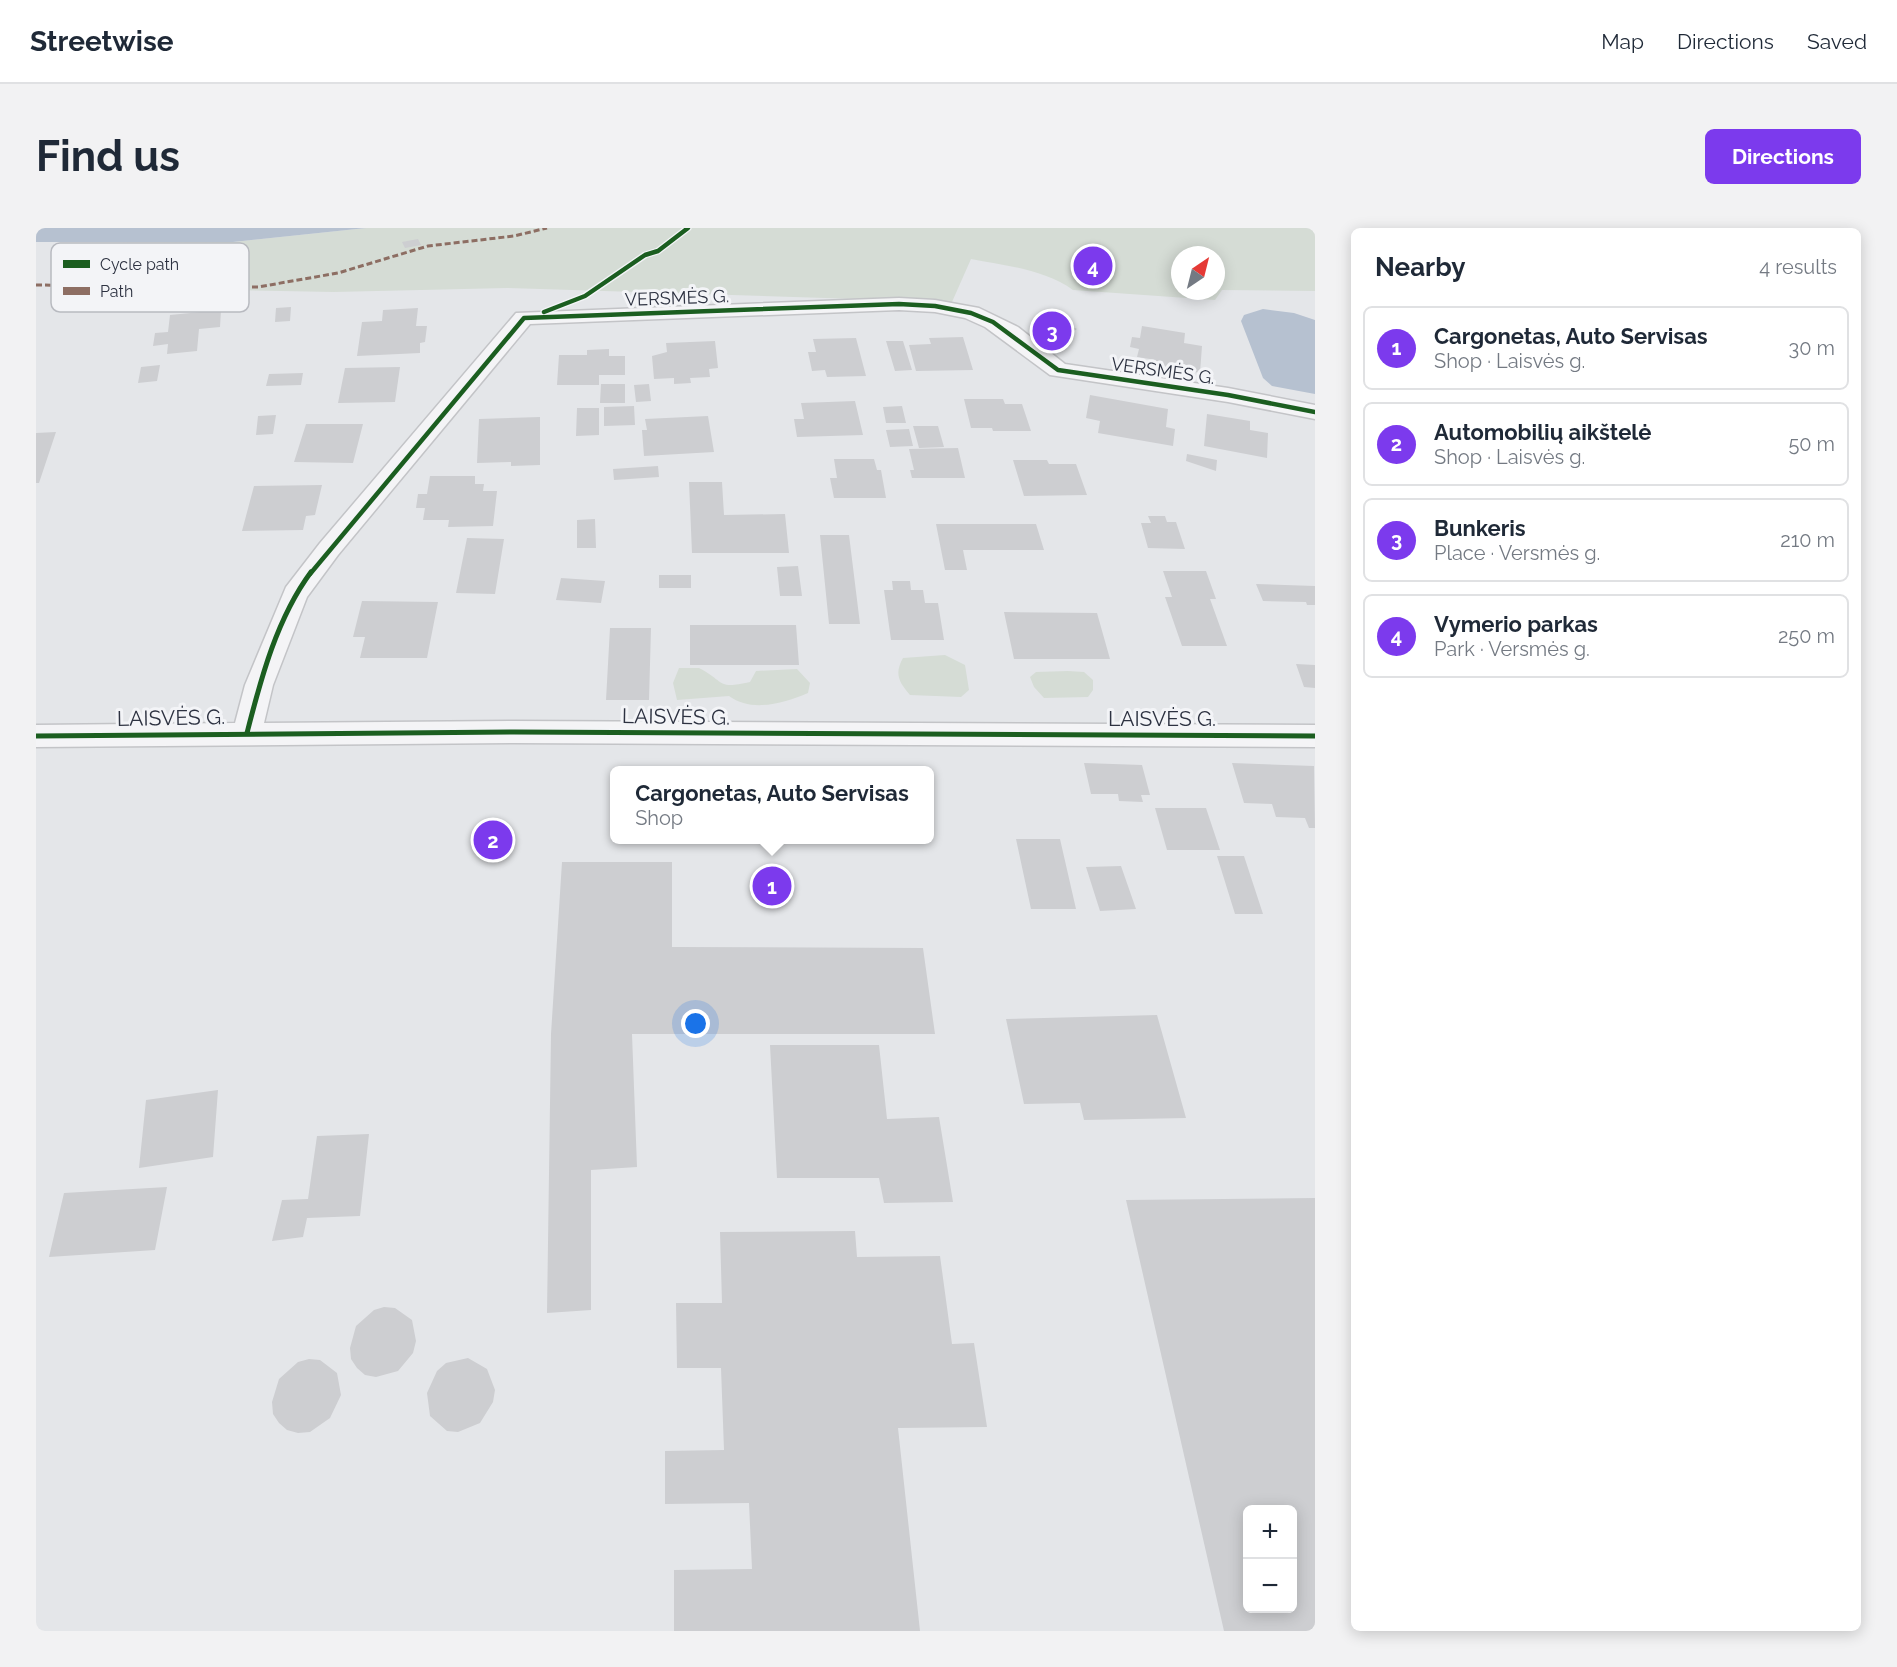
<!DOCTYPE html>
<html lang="en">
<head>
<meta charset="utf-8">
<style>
  body { margin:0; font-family:Raleway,sans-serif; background:#f2f2f3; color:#1f2937 }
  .controls { position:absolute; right:18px; bottom:18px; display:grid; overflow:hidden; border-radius:9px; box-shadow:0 3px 15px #0003 }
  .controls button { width:54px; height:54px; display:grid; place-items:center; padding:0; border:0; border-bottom:2px solid #e0e1e3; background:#fff; color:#1f2937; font:30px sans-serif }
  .compass { position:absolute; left:1135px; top:18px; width:54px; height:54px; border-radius:50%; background:#fff; box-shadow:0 3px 15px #0003; rotate:35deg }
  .you { position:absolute; left:660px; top:796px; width:21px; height:21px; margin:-15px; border:4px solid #fff; border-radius:50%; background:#1a73e8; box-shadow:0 0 0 9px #1a73e833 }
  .badge { display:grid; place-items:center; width:39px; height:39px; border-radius:50%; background:#7c3aed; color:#fff; font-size:20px; font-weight:700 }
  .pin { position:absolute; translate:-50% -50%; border:3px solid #fff; box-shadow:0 2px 6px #0006 }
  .popup { position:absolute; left:574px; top:538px; width:324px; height:78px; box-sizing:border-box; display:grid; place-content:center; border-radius:9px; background:#fff; filter:drop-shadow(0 2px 4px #0005); font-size:20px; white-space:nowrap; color:#747a83 }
  .popup b { font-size:22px; color:#1f2937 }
  .popup::after { content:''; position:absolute; left:50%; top:100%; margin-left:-12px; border:12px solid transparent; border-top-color:#fff }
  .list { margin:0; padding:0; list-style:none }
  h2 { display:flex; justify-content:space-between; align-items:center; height:78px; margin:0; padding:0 24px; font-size:26px }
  h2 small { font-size:20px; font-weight:400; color:#747a83 }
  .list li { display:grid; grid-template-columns:39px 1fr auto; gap:18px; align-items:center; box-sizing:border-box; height:84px; margin:0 12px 12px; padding:0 12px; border:2px solid #e0e1e3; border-radius:9px }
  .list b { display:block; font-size:22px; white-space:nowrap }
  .list p { margin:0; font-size:20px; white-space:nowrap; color:#747a83 }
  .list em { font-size:20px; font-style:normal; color:#747a83 }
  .map { position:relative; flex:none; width:1279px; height:1403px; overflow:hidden; border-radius:9px }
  header { display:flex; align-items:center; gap:36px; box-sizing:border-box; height:84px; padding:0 30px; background:#fff; border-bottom:2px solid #e0e1e3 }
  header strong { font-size:28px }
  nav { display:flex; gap:33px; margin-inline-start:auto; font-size:21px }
  .intro { display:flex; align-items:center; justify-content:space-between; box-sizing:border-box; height:144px; padding:0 36px }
  h1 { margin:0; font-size:42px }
  .button { padding:15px 27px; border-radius:9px; background:#7c3aed; color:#fff; font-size:21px; font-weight:700 }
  main { display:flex; gap:36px; padding:0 36px }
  aside { flex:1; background:#fff; border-radius:9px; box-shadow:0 3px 15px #0003 }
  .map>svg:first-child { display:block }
  .green { fill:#d5dcd5; fill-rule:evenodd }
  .water { fill:#b6c1d0 }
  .building { fill:#cdced1; fill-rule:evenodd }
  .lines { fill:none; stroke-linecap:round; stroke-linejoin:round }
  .street-casing { stroke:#c3c4c7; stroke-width:3 }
  .street { fill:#f4f4f6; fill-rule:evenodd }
  .quiet { stroke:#8d6e63; stroke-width:3; stroke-dasharray:6 3; stroke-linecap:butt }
  .cycleway-far1-casing { stroke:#f3f4f7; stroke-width:7 }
  .cycleway-casing { stroke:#f3f4f7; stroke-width:9 }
  .cycleway-far1 { stroke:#1b5e20; stroke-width:4.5 }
  .cycleway { stroke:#1b5e20; stroke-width:5 }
  .labels { text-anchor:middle; stroke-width:6; stroke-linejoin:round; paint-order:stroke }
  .far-street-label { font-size:18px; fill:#2d3241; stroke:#f3f4f7 }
  .street-label { font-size:21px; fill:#2d3241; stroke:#f3f4f7 }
  .key { fill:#f3f4f7; stroke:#b8bac0; stroke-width:1.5 }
  .key-label { font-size:16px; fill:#2d3241 }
</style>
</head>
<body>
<header>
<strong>Streetwise</strong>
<nav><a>Map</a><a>Directions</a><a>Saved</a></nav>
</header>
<div class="intro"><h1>Find us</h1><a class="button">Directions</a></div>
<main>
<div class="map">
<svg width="1279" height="1403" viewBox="0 0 1279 1403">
  <rect width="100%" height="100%" fill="#e4e6e9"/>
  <!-- green -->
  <path class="green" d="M330,0h949v63l-93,-1 -7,10 -142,-10c-30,-21 -66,-24 -102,-31l-19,43 -445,-14 -173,4 -273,-5 25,-44 147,-1zM1144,27h36v36h-36z
    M909,427l20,10 4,25 -8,7 -51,-2c-11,-13 -16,-21 -7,-37z
    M643,440h20c26,13 17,22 51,14l6,-11 41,-2 13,14 -2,10c-24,10 -56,20 -79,3l-52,4 -4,-17z
    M1032,443l16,1 9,8v10l-5,7 -44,1 -10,-11 -4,-10 6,-5z"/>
  <!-- water -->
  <path class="water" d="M0,0h330l-133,14h-197z
    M1227,81l31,4 21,7v74l-43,-8 -9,-8 -22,-57 3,-6z"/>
  <!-- building -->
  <path class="building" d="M382,11l3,6 -16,3 -3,-6z
    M107,65l-1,3h8l-3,13h-48l4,-14z
    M255,79l-1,14 -15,1 1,-14z
    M382,80l-2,18h11l-2,16 -5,1v10l-63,3 5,-34 20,-1 1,-11z
    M185,82l-1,17 -21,2 -2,22 -30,3 1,-10 -15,2 2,-13 13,-1 2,-17z
    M1017,89l24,12 -23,15 -23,-11 1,-9 9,-6z
    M1106,98l43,7 -1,10 18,3 -2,27 -44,-8v-5l-19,-3 2,-8 -9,-2 2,-10 8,1z
    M927,109l10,33 -57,1 -7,-26 22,-1 -2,-6z
    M820,110l10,38 -39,1 -2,-7 -13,1 -4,-19h8l-3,-13z
    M679,113l3,27 -9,1 1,8 -20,1 1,5 -17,1v-6l-20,1 -2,-23 15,-4 -1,-9z
    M850,113h17l9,29 -17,1z
    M573,121v7h16v19h-26v10h-42l2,-30h28v-5z
    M124,137l-3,16 -19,2 3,-16z
    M364,139l-5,35 -57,1 7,-35z
    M267,145l-2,12 -35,1 3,-12z
    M565,156h24v19h-25z
    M613,156l2,17 -15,1 -2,-17z
    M1054,167l78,14 -2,18 9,2 -2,17 -75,-13 2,-12 -14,-3z
    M928,171h39l2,5h17l9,27h-38l-1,-3h-21z
    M819,173l8,34 -66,2 -3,-18h10l-3,-16z
    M598,178l1,19 -31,1v-19z
    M866,178l4,17h-20l-3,-16z
    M541,180h22v27l-23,1z
    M1171,186l43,7v9l18,3 -1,25 -63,-12z
    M240,187l-3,19 -17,1 2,-19z
    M672,188l6,36 -70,4 -2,-26h5l-2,-11z
    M504,189v48l-29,1v-4l-34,1 2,-44z
    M270,196h57l-10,39 -59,-1z
    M877,198h25l6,21 -25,1z
    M873,201l4,17 -23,1 -4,-17z
    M20,204l-17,51h-3v-50z
    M922,220l7,30h-53l-2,-8h4l-5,-21z
    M1151,226l30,6 -1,11 -30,-10z
    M798,231h40l3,11h4l5,28h-52l-4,-20h7z
    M977,232h34l2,4h27l11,31 -63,1z
    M622,238l1,11 -45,3 -1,-11z
    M394,248h45v8h9l-1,7h14l-4,35 -45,1 1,-7h-26l2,-12h-9l2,-14h9z
    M653,254h33l2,33 61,-1 4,39h-97z
    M286,257l-7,30 -9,1 -3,14 -61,1 12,-45z
    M1112,288h17l2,6h9l9,27 -37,-1 -7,-25h10z
    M559,291l1,29h-19v-28z
    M900,296h100l8,26h-81l4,20h-22z
    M784,307h29l11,89h-31z
    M431,310l37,1 -9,55 -39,-1z
    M762,338l4,30h-22l-3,-29z
    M1127,343h43l10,28h-6l17,47h-45l-17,-49h7z
    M623,347h32v13h-32z
    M525,350l44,3 -4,22 -45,-3z
    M856,353h18l1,9h12l2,13h13l6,37h-53l-7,-50h9z
    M1220,356l59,2v19h-8l-1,-3 -43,-1z
    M326,373l76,1 -11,56h-67l5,-21h-12z
    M968,384l93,1 13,46h-96z
    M654,397h106l3,40h-109z
    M574,400h41l-2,72h-43z
    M1260,436l19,1v23l-11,-1z
    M1048,535l58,2 8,30h-9l2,7 -24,-1 -1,-7h-27z
    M1196,535l82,3 1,62h-6l-4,-10 -29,-1 -4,-13 -28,-1z
    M1119,580h51l14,42h-53z
    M980,611h44l16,70h-45z
    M1181,628h27l19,58h-28z
    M526,634h110v85l251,1 12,86h-303l5,133 -46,3v140l-44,3 4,-279z
    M1085,638l15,43 -36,2 -14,-44z
    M1121,787l29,103 -102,2 -4,-17 -56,1 -18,-85z
    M734,817h109l8,74 52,-2 14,85 -69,1 -5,-25h-102z
    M182,862l-5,67 -74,11 7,-68z
    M333,906l-9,82 -53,2 -4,19 -31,4 10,-41 26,-1 9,-63z
    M131,959l-12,63 -106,7 15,-64z
    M1279,970v433h-91l-98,-431zM1212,1282h44v98h-44z
    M819,1003l2,26 83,-1 12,88 22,-1 13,84 -89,1 22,203h-246v-61l78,-1 -3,-66 -84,1v-53l59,-1 -3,-82h-44l-1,-65h46l-2,-71z
    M348,1079l11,1 17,12 4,21 -3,12 -15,18 -22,6 -11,-2 -8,-7 -6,-9 -1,-11 6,-22 18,-16z
    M432,1130l19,11 8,21 -2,12 -13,21 -22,9 -11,-1 -17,-15 -3,-23 10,-22 9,-8z
    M273,1131l11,1 17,13 4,22 -11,23 -20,14 -12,1 -11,-3 -8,-7 -6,-9 -1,-12 7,-23 19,-17z"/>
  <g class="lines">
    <!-- street casing -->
    <g class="street-casing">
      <path id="street" d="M863,70l36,2 44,8 39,19 47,37 163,24 87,17v14l-87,-17 -178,-27 -65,-48 -20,-9 -30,-6 -36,-2 -369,14 -192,231 -31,42 -34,88 -9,38 250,-2 801,4v22l-801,-4 -478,4v-22l199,-2 10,-38 41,-98 34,-44 196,-230z"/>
    </g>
    <!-- street -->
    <use href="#street" class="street"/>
    <!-- quiet -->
    <path class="quiet" d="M0,57l222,2 80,-14 90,-27 86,-10 33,-8"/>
    <!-- cycleway-far1 casing -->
    <g class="cycleway-far1-casing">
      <path id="cycleway-far1" d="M508,84l41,-16 60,-41 13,-4 30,-23
        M274,346l214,-256 375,-14 36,2 36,7 22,9 65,48 170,25 87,17"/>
    </g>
    <!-- cycleway casing -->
    <g class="cycleway-casing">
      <path id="cycleway" d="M211,505c14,-55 30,-115 64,-161
        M0,508l478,-4 801,4"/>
    </g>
    <!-- cycleway-far1 -->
    <use href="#cycleway-far1" class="cycleway-far1"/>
    <!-- cycleway -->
    <use href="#cycleway" class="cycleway"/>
  </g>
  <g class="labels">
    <!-- far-street labels -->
    <g class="far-street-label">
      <text transform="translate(641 70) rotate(-2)" y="6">VERSMĖS G.</text>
      <text transform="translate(1127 143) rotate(8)" y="6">VERSMĖS G.</text>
    </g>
    <!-- street labels -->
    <g class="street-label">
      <text transform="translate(640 489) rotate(1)" y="7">LAISVĖS G.</text>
      <text transform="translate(135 490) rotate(-1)" y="7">LAISVĖS G.</text>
      <text x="1126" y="498">LAISVĖS G.</text>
    </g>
  </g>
  <!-- legend -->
  <rect x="15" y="15" width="198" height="69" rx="9" class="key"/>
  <rect x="27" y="32" width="27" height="8" fill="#1b5e20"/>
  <rect x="27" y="59" width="27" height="8" fill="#8d6e63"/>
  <g class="key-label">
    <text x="64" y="42">Cycle path</text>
    <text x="64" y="69">Path</text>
  </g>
</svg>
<div class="controls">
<button>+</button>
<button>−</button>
</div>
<svg class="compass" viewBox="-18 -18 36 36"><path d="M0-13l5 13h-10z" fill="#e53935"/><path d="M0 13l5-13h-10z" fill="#747a83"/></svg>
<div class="you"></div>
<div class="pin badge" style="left:736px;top:658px">1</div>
<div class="popup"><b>Cargonetas, Auto Servisas</b>Shop</div>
<div class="pin badge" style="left:457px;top:612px">2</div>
<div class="pin badge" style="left:1016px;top:103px">3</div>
<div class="pin badge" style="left:1057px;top:38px">4</div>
</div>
<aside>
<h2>Nearby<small>4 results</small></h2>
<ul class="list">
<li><span class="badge">1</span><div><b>Cargonetas, Auto Servisas</b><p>Shop · Laisvės g.</p></div><em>30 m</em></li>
<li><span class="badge">2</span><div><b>Automobilių aikštelė</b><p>Shop · Laisvės g.</p></div><em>50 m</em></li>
<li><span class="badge">3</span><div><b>Bunkeris</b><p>Place · Versmės g.</p></div><em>210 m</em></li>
<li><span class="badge">4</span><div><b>Vymerio parkas</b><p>Park · Versmės g.</p></div><em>250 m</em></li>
</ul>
</aside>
</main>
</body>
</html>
